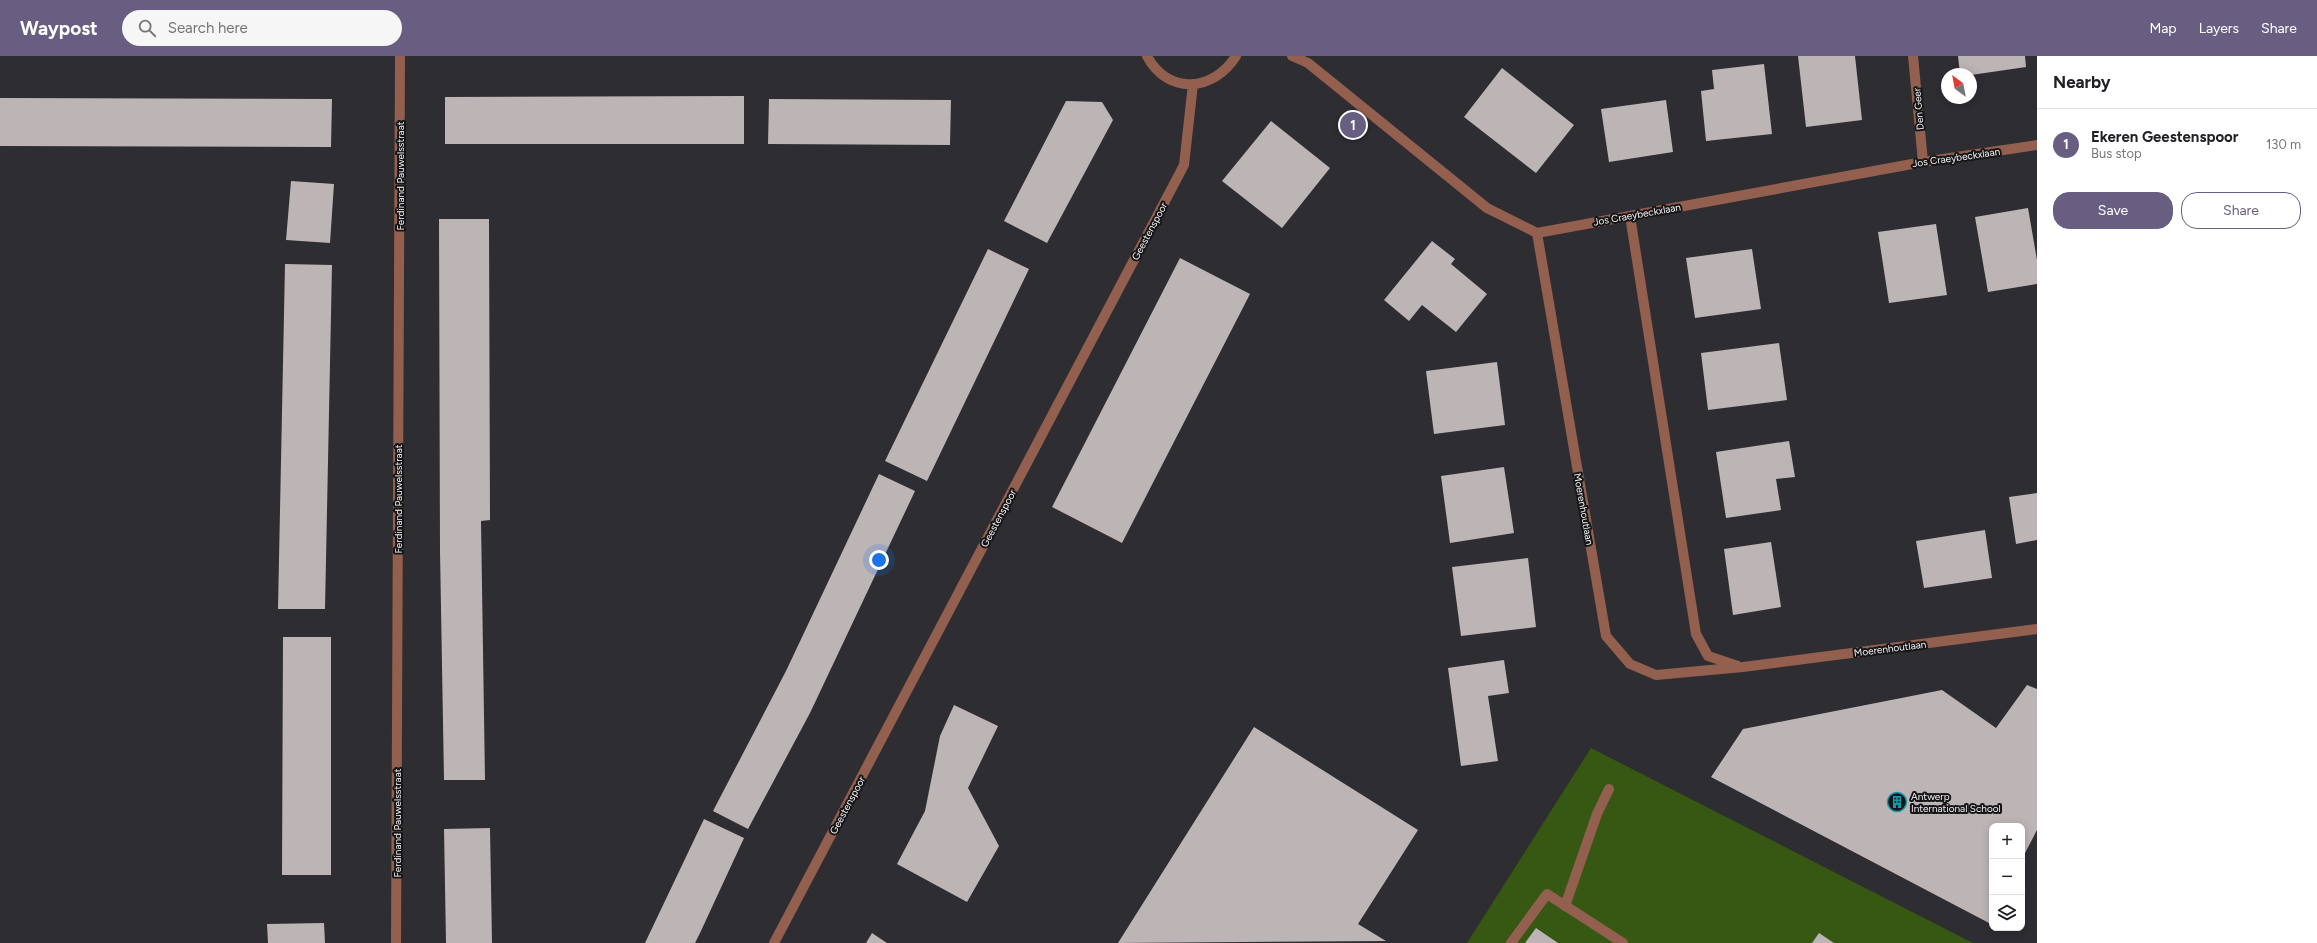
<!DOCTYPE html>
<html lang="en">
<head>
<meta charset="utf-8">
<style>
  body { margin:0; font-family:Figtree,sans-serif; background:#f6f6f6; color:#202124 }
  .controls { position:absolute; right:12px; bottom:12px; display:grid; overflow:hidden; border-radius:8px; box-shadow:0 2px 10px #0003 }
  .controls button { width:36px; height:36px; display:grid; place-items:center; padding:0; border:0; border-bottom:1px solid #e0e0e0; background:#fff; color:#202124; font:20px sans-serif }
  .compass { position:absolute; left:1941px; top:12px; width:36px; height:36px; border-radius:50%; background:#fff; box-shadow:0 2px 10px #0003; rotate:328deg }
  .you { position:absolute; left:879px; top:504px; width:14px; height:14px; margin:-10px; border:3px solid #fff; border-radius:50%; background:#1a73e8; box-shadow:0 0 0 6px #1a73e833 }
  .badge { display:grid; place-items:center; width:26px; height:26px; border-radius:50%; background:#675e82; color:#fff; font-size:13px; font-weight:700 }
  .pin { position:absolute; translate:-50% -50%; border:2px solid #fff; box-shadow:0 1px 4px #0006 }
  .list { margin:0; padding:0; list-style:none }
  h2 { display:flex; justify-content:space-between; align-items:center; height:52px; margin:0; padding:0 16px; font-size:17px }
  h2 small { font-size:13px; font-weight:400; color:#757577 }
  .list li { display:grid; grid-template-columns:26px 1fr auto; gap:12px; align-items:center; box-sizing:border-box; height:72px; padding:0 16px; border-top:1px solid #e0e0e0 }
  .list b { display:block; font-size:15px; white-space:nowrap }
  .list p { margin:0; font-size:13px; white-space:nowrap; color:#757577 }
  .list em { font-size:13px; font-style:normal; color:#757577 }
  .actions { display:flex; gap:8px; padding:12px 16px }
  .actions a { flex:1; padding:9px 0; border:1px solid #675e82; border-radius:16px; text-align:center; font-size:14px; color:#675e82 }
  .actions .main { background:#675e82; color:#fff }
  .icon { flex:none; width:22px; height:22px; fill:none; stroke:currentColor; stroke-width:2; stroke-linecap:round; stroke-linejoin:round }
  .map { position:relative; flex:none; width:2037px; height:887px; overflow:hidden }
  header { display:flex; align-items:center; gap:24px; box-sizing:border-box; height:56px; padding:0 20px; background:#675e82; color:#fff }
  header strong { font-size:19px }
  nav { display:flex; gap:22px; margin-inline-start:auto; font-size:14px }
  .search { width:280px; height:36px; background:#f6f6f6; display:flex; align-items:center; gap:10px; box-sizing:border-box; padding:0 14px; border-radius:22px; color:#757577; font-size:15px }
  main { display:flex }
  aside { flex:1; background:#fff }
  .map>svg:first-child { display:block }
  .green { fill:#365813 }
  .building { fill:#bdb4b6 }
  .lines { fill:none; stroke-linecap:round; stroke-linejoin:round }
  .lane { stroke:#935f4e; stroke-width:10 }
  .street { stroke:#935f4e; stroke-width:10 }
  .labels { text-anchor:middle; stroke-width:4; stroke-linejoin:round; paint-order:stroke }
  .street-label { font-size:10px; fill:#f1f0f3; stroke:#161618 }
  .poi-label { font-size:10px; fill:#f1f0f3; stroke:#161618; text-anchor:start }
</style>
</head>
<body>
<header>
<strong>Waypost</strong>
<div class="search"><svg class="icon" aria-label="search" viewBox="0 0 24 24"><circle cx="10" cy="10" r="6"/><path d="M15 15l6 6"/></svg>Search here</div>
<nav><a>Map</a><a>Layers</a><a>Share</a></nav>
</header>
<main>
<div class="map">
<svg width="2037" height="887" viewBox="0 0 2037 887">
  <rect width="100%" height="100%" fill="#2e2d32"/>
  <!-- green -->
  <path class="green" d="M1591,692l382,195h-506z"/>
  <!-- building -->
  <path class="building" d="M1798,0h57l7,64 -56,7z
    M1958,0h67l1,11 -55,8 -11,-1z
    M1764,8l8,70 -66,7 -5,-50 13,-2 -2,-19z
    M1502,12l72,57 -38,48 -72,-56z
    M744,40v48h-299v-47z
    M0,42l332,1 -1,48 -331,-1z
    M769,43l182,1 -1,45 -182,-1z
    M1666,44l7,52 -64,10 -8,-53z
    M1066,45l36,1 11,18 -66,123 -43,-22z
    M1271,65l59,47 -48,60 -60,-47z
    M291,125l43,3 -4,59 -44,-3z
    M2028,152l9,52v24l-49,8 -13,-75z
    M439,163h50l1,301 -9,1 4,259h-41l-4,-229z
    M1936,168l11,71 -58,8 -11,-71z
    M1432,185l23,18 -4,5 36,30 -31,38 -34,-27 -13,16 -25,-21z
    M988,193l41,20 -102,212 -42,-20z
    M1752,193l9,60 -66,9 -9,-60z
    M1180,202l70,36 -128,249 -70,-36z
    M285,208l47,1 -7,344h-47z
    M1779,287l8,57 -79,10 -7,-57z
    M1497,306l8,63 -71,9 -8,-63z
    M1789,385l6,36 -19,2 5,31 -55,8 -10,-66z
    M1504,411l10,66 -64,10 -9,-67z
    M879,418l36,17 -105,222 -62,116 -35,-18 73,-140z
    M2037,437v47l-21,4 -7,-47z
    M1985,474l7,48 -68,10 -8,-47z
    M1771,486l10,65 -48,8 -9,-66z
    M1528,502l8,69 -75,9 -9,-69z
    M283,581h48v238h-49z
    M1504,604l5,33 -21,3 10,65 -37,5 -13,-98z
    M2027,629l10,4v141l-15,29v-33h-30v91l-3,6 -278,-146 32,-48 199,-39 54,38z
    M954,649l44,21 -30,62 31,58 -32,56 -70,-38 28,-53 15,-75z
    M1254,671l164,103 -60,94 28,17 -268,2z
    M704,763l40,19 -44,95 -5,10h-50z
    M490,772l2,115h-46l-2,-114z
    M324,867l1,20h-57l-1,-19z
    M1536,872l22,15h-33z
    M872,877l15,10h-21z
    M1819,877l15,10h-22z"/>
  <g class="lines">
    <!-- lane -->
    <path class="lane" d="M1565,850l32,-92 12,-25
      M1511,887l36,-49 76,49"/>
    <!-- street -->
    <path class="street" d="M1147,0c21,40 67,35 89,0
      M1292,0l16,7 179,145 50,25 386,-71 114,-17
      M1913,0l10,106
      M1630,160l66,418 12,22 30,10
      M1537,177l69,403 24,28 26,11 87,-8 294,-38
      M396,887l4,-887
      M774,887l410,-778 9,-81"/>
  </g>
  <!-- icons -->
  <defs>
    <g id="building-ring" transform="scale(1)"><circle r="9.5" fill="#161618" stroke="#0f9aa8" stroke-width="1.5"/><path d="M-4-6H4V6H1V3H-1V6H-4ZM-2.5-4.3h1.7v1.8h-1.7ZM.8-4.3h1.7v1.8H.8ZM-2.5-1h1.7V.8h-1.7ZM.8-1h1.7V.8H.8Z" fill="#0f9aa8"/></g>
  </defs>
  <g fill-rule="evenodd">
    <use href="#building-ring" x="1897" y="746"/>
  </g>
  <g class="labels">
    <!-- street labels -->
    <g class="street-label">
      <text transform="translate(1918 53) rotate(-95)" y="4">Den Geer</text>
      <text transform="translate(1956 101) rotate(-8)" y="4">Jos Craeybeckxlaan</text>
      <text transform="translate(400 120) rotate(-90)" y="4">Ferdinand Pauwelsstraat</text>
      <text transform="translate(1637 158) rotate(-10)" y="4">Jos Craeybeckxlaan</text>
      <text transform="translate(1149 175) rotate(-62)" y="4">Geestenspoor</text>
      <text transform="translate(398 443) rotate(-90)" y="4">Ferdinand Pauwelsstraat</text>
      <text transform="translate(1584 453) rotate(80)" y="4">Moerenhoutlaan</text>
      <text transform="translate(998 462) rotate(-62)" y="4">Geestenspoor</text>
      <text transform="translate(1890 592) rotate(-7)" y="4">Moerenhoutlaan</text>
      <text transform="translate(847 749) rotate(-62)" y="4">Geestenspoor</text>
      <text transform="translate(397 767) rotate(-90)" y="4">Ferdinand Pauwelsstraat</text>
    </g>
    <!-- poi labels -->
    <g class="poi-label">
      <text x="1911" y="744">Antwerp<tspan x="1911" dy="12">International School</tspan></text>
    </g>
  </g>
</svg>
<div class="controls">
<button>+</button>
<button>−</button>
<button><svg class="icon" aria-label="layers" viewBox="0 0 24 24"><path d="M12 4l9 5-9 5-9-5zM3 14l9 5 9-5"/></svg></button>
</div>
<svg class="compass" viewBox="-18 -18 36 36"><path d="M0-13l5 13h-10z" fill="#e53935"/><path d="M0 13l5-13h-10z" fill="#757577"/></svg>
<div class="you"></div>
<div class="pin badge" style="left:1353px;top:69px">1</div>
</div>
<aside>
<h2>Nearby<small></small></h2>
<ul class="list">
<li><span class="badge">1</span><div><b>Ekeren Geestenspoor</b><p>Bus stop</p></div><em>130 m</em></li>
</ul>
<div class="actions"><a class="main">Save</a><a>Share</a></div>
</aside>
</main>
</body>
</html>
